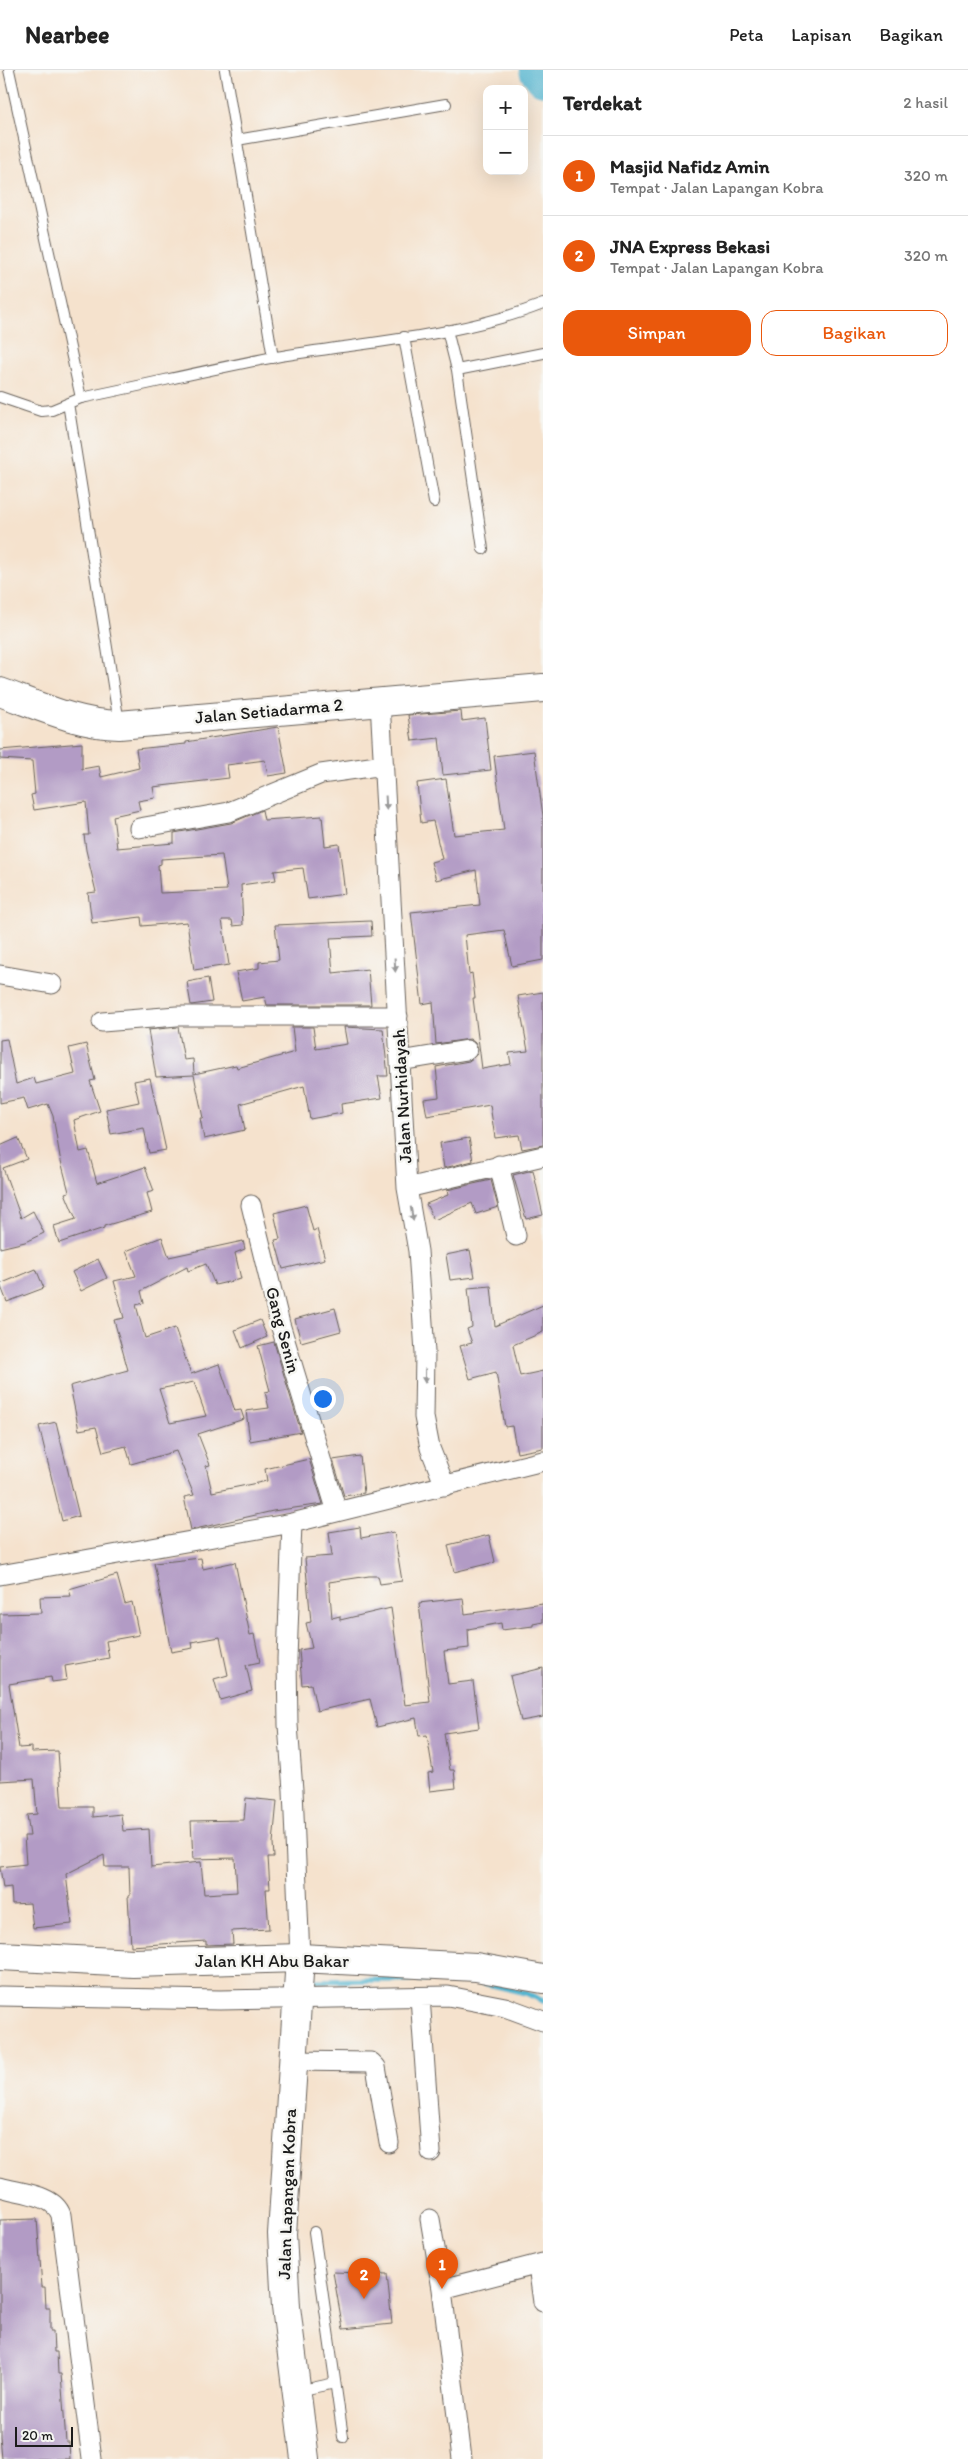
<!DOCTYPE html>
<html lang="id">
<head>
<meta charset="utf-8">
<style>
  body { margin:0; font-family:Itim,sans-serif; background:#f6f6f6; color:#222 }
  .controls { position:absolute; right:15px; top:15px; display:grid; overflow:hidden; border-radius:10px; box-shadow:0 5px 20px #0002 }
  .controls button { width:45px; height:45px; display:grid; place-items:center; padding:0; border:0; border-bottom:1px solid #e0e0e0; background:#fff; color:#222; font:25px sans-serif }
  .scale { position:absolute; left:15px; bottom:12px; width:58px; box-sizing:border-box; padding-left:5px; border:2px solid #1c1c1c; border-top:0; font-size:14px; line-height:18px; white-space:nowrap; color:#1c1c1c; -webkit-text-stroke:4px #f6f6f2; paint-order:stroke }
  .you { position:absolute; left:322px; top:1328px; width:18px; height:18px; margin:-12px; border:4px solid #fff; border-radius:50%; background:#1a73e8; box-shadow:0 0 0 8px #1a73e833 }
  .badge { display:grid; place-items:center; width:32px; height:32px; border-radius:50%; background:#ea580c; color:#fff; font-size:16px; font-weight:700 }
  .pin { position:absolute; translate:-50% -41px; filter:drop-shadow(0 1px 2px #0008) }
  .pin::after { content:''; position:absolute; top:26px; width:18px; height:15px; background:inherit; clip-path:polygon(0 0,100% 0,50% 100%) }
  .list { margin:0; padding:0; list-style:none }
  h2 { display:flex; justify-content:space-between; align-items:center; height:65px; margin:0; padding:0 20px; font-size:21px }
  h2 small { font-size:16px; font-weight:400; color:#767676 }
  .list li { display:grid; grid-template-columns:32px 1fr auto; gap:15px; align-items:center; box-sizing:border-box; height:80px; padding:0 20px; border-top:1px solid #e0e0e0 }
  .list b { display:block; font-size:19px; white-space:nowrap }
  .list p { margin:0; font-size:16px; white-space:nowrap; color:#767676 }
  .list em { font-size:16px; font-style:normal; color:#767676 }
  .actions { display:flex; gap:10px; padding:15px 20px }
  .actions a { flex:1; padding:11px 0; border:1px solid #ea580c; border-radius:15px; text-align:center; font-size:18px; color:#ea580c }
  .actions .main { background:#ea580c; color:#fff }
  .map { position:relative; flex:none; width:543px; height:2389px; overflow:hidden }
  header { display:flex; align-items:center; gap:30px; box-sizing:border-box; height:70px; padding:0 25px; background:#fff; border-bottom:1px solid #e0e0e0 }
  header strong { font-size:24px }
  nav { display:flex; gap:28px; margin-inline-start:auto; font-size:18px }
  main { display:flex }
  aside { flex:1; background:#fff }
  .map>svg:first-child { display:block }
  .lines { fill:none; stroke-linecap:round; stroke-linejoin:round }
  .stream { stroke:#50b3cf; stroke-width:5.5 }
  .river { stroke:#50b3cf; stroke-width:34 }
  .building { fill:#b29bc5; fill-rule:evenodd }
  .lane-casing { stroke:#68615a; stroke-width:12 }
  .street-casing { stroke:#68615a; stroke-width:21 }
  .secondary-casing { stroke:#68615a; stroke-width:30 }
  .lane { stroke:#fff; stroke-width:10 }
  .street { stroke:#fff; stroke-width:19 }
  .secondary { stroke:#fff; stroke-width:28 }
  .oneway { fill:#999 }
  .labels { text-anchor:middle; stroke-width:5; stroke-linejoin:round; paint-order:stroke }
  .street-label { font-size:18px; fill:#1c1c1c; stroke:#f6f6f2 }
</style>
</head>
<body>
<header>
<strong>Nearbee</strong>
<nav><a>Peta</a><a>Lapisan</a><a>Bagikan</a></nav>
</header>
<main>
<div class="map">
<svg width="543" height="2389" viewBox="0 0 543 2389">
  <rect width="100%" height="100%" fill="#f6f6f2"/>
  <filter id="ink" filterUnits="userSpaceOnUse"><feTurbulence type="fractalNoise" baseFrequency=".02" numOctaves="2"/><feDisplacementMap in="SourceGraphic" scale="10" xChannelSelector="R" yChannelSelector="G"/><feConvolveMatrix kernelMatrix="1 2 1 2 8 2 1 2 1" color-interpolation-filters="sRGB"/></filter>
  <filter id="wash" filterUnits="userSpaceOnUse"><feTurbulence type="fractalNoise" baseFrequency=".0096" numOctaves="4" result="noise"/><feDisplacementMap in="SourceGraphic" scale="20" xChannelSelector="R" yChannelSelector="G"/><feGaussianBlur stdDeviation="1.12" result="paint"/><feColorMatrix in="noise" values="0 0 0 0 0 0 0 0 0 0 0 0 0 0 0 0 0 1.4 0 .05"/><feComposite in="paint" operator="in"/></filter>
  <g filter="url(#wash)">
    <rect width="100%" height="100%" fill="#f5e2cd"/>
    <g class="lines">
      <!-- stream -->
      <path class="stream" d="M467,1909l59,14 17,8
        M313,1911l130,-2"/>
      <!-- river -->
      <path class="river" d="M536,0l7,9"/>
    </g>
    <g id="blocks">
      <!-- building -->
      <path class="building" d="M461,641l1,10 23,-3 6,52 -48,5 -4,-37 -27,3 -4,-26z
        M278,657l9,46 -19,3 -3,-16 -38,5 2,13 -76,9 2,11 -17,3 2,9 -27,6 4,32 57,-5v-10l57,-10 31,-13 2,10 58,-4 3,30 14,-2 6,50 -37,5 -5,-31 -29,3 2,9 -35,5 2,40 -10,1 -1,-6h-10l7,45 -35,5 -7,-48 -45,4 -1,-9 -49,6 -4,-30 8,-1 -10,-42 -2,-15h5l-3,-33 -52,8 -3,-15 4,-1 -3,-33 -32,-2v-9l82,-7v26l17,-3 2,11 38,-9 -3,-19 50,-5v-2zM222,785l5,35 -67,3 -2,-28 3,-1v-5z
        M534,681l9,65v144l-31,6 -8,-36 -39,5 4,39 3,-1 3,25h-2l9,71 29,-5 -2,-11 19,-2 -10,-55 25,-4v153l-21,4 -3,-14 -24,3 -5,-33 -63,11 -3,-17 15,-2 -3,-30 33,-6 8,-7 1,-5 -3,-6 -5,-4 -34,5 -3,-42 -11,2 -11,-92 69,-7 -4,-35 -40,10 -5,-18 11,-3 -9,-38 -12,2 -4,-40 29,-4 8,56 50,-5 -10,-74z
        M371,851l1,15 -42,2 3,35 35,-4 3,36h-104l-2,-8 -23,4 -6,-29 23,-4v-6l20,-2 -4,-35z
        M208,908l4,24 -21,3 -4,-23z
        M178,957l6,33 9,-1 1,15 42,-9 1,3 58,-16 -3,-25h21l3,22 31,-5 -3,-17 39,2 5,47h-10l4,22 -41,6 1,9 -32,6 -6,-33 -64,18 5,26 -41,9 -4,-21h3l-9,-43 -38,2 -8,-47z
        M7,969l9,45 18,-6 2,6 39,-10 -6,-26 17,-4 9,36 -5,1 10,30 -26,9 6,32 8,-2 9,33 48,-16 9,24 -7,2 5,19 -48,14v2l-45,15 -5,-17 22,-7 -11,-26 4,-1 -9,-35 -7,-41 -5,-12 -20,6 -4,-12 -24,5v-63z
        M150,1008l16,72 -17,3 -5,-25 -33,6 -5,-25 33,-7 -5,-21z
        M18,1068l9,21 -24,9 18,50 12,-7 11,22 -19,9 -25,6v-102z
        M469,1068l4,23 -29,7 -4,-25z
        M533,1100l10,45 -17,4 -13,-44z
        M491,1110l7,27 -22,7 -4,-11 -38,17 -8,-16 22,-9 -1,-5z
        M306,1135l7,26 4,-2 8,30 -42,10 -8,-29 5,-1 -6,-26z
        M162,1167l7,20 74,-16 2,8 -10,4 6,26 -26,6 -9,-21 -18,7 -1,-4 -46,24 3,12 -8,2 9,33 30,-10 16,46 28,-10 16,47 6,-1 3,9 -46,15 12,31 -4,1 6,26 55,-11 -2,-12 44,-10 14,45 -50,7 -82,19 -7,-33 10,-2 -18,-44 -45,13 -5,-18 -23,6 -7,-25 -17,3 -9,-44 58,-16 -14,-50 10,-2 -10,-37 22,-5 -10,-25zM194,1312l12,34 -36,7 -11,-34z
        M470,1180l5,27 -25,3 -4,-25z
        M98,1189l9,19 -26,13 -9,-19z
        M36,1199l8,19 -37,14 -7,-18z
        M491,1216l4,40 48,-21v27l-30,13 7,31 23,-5v77l-26,5 -5,-27 -7,1 -9,-55 -26,7 -10,-33 12,-3 -5,-14 5,-2 -4,-39z
        M335,1238l6,23 -40,11 -6,-23z
        M260,1250l7,17 -25,11 -7,-18z
        M274,1272l27,90 -51,9 -4,-30 23,-3 -4,-16 5,-1 -12,-45z
        M56,1352l23,94 -17,5 -23,-95z
        M360,1386l4,37 -20,3 -11,-36z
        M360,1457l1,11 33,-6 8,49 -22,3 -2,-8h-9l-40,6 3,36 8,-2v4l51,-12 14,97 25,-3 -11,-99 44,-5 2,16 78,-11v19l-10,2v2l-31,4 -1,-7 -33,6 1,19 -25,3 4,33 25,-3 6,47 -35,5 6,37h4l2,18 -26,3 -2,-18 5,-1 -6,-37 -8,1 -3,-18 -39,9 -7,-28 -53,12 -6,-27 -9,1 -3,-35 13,-2 -6,-25 5,-1 -6,-64 27,-2 -3,-24z
        M489,1465l6,27 -41,10 -6,-27z
        M201,1488l2,11 32,-7 15,73 4,-1 6,28 -14,3 6,26 -32,9 -6,-21 14,-4 -8,-38 -28,5 1,6 -22,4 -14,-74 -3,-15z
        M117,1505l8,29 7,-2 7,33 -33,6 3,17 -44,8 2,14 -15,2 -1,-5 -42,7 10,64 13,-1v5l26,-1 4,56h31v10l28,-3 2,17 26,-2 2,38 50,-5 3,32 33,-2 -2,-34 -42,1 -2,-38 53,-1 2,-22 31,3 -4,42 1,14h-6l2,32h-4l3,40 -37,2 1,13 -27,1v-4l-75,5 -3,-50h2l-1,-29h-24l-1,-12 -38,19 6,50 -39,4 -3,-25 -18,1 -1,-17 -8,1 -3,-21 26,-3 -2,-28h6l-3,-21 10,-1 -3,-35 -34,2v-167l41,-1 -1,-16 31,-1 -2,-7z
        M543,1598v49l-22,4 -11,-45z
        M37,2149l5,68h3l1,21h4v23h3l1,21h3l1,22h3l5,68h3l1,17h-68l-2,-23v-216z
        M333,2202l54,2 5,50 -49,5z"/>
    </g>
  </g>
  <g filter="url(#ink)">
    <use href="#blocks" fill-opacity="0" stroke="#68615a" stroke-width="1"/>
    <g class="lines">
      <!-- lane casing -->
      <g class="lane-casing">
        <path id="lane" d="M9,0l72,328
          M225,0l48,288
          M237,70l209,-36
          M447,260l10,40 86,-17
          M404,267l30,165
          M457,300l26,179
          M0,327l41,14 11,-1 29,-12c65,-13 129,-29 194,-41 89,-15 184,-20 268,-53
          M68,333l51,320
          M314,2162l29,205
          M298,2321l37,-8"/>
      </g>
      <!-- street casing -->
      <g class="street-casing">
        <path id="street" d="M380,632l27,486 11,63 7,101 -1,65 6,31 15,38
          M139,758l90,-16 92,-38 63,-9
          M0,905l52,9
          M102,952l75,-6h221
          M400,991l67,-11
          M499,1095l17,71
          M407,1118l136,-32
          M251,1135l29,119 57,188
          M292,1453l-5,136 1,66 5,65 7,168
          M0,1505l292,-52 251,-62
          M0,1926l220,4 228,-4 57,11 38,14
          M420,1927l11,155
          M292,1991l79,1 5,5 13,76
          M0,2117c19,6 54,7 61,28l31,244
          M430,2149l12,70 20,170
          M538,2196l5,36
          M442,2219l101,-26"/>
      </g>
      <!-- secondary casing -->
      <g class="secondary-casing">
        <path id="secondary" d="M0,622c39,14 78,32 119,33l424,-37
          M0,1886l133,7 167,-5 176,9 67,12
          M300,1888l-18,276 4,73 19,152"/>
      </g>
      <!-- lane -->
      <use href="#lane" class="lane"/>
      <!-- street -->
      <use href="#street" class="street"/>
      <!-- secondary -->
      <use href="#secondary" class="secondary"/>
    </g>
    <!-- one-way arrows -->
    <defs><path id="oneway-solid" d="M-6-.8H1V-3.2L6.5 0L1 3.2V.8H-6Z" transform="scale(1.25)"/></defs>
    <g class="oneway">
      <use href="#oneway-solid" transform="translate(386 733) rotate(87)"/>
      <use href="#oneway-solid" transform="translate(395 895) rotate(87)"/>
      <use href="#oneway-solid" transform="translate(412 1144) rotate(80)"/>
      <use href="#oneway-solid" transform="translate(425 1306) rotate(91)"/>
    </g>
  </g>
  <g class="labels">
    <!-- street labels -->
    <g class="street-label">
      <text transform="translate(269 641) rotate(-5)" y="6">Jalan Setiadarma 2</text>
      <text transform="translate(402 1026) rotate(-93)" y="6">Jalan Nurhidayah</text>
      <text transform="translate(283 1260) rotate(75)" y="6">Gang Senin</text>
      <text x="272" y="1897">Jalan KH Abu Bakar</text>
      <text transform="translate(287 2124) rotate(-88)" y="6">Jalan Lapangan Kobra</text>
    </g>
  </g>
</svg>
<div class="controls">
<button>+</button>
<button>−</button>
</div>
<div class="scale">20 m</div>
<div class="you"></div>
<div class="pin badge" style="left:442px;top:2219px">1</div>
<div class="pin badge" style="left:364px;top:2229px">2</div>
</div>
<aside>
<h2>Terdekat<small>2 hasil</small></h2>
<ul class="list">
<li><span class="badge">1</span><div><b>Masjid Nafidz Amin</b><p>Tempat · Jalan Lapangan Kobra</p></div><em>320 m</em></li>
<li><span class="badge">2</span><div><b>JNA Express Bekasi</b><p>Tempat · Jalan Lapangan Kobra</p></div><em>320 m</em></li>
</ul>
<div class="actions"><a class="main">Simpan</a><a>Bagikan</a></div>
</aside>
</main>
</body>
</html>
